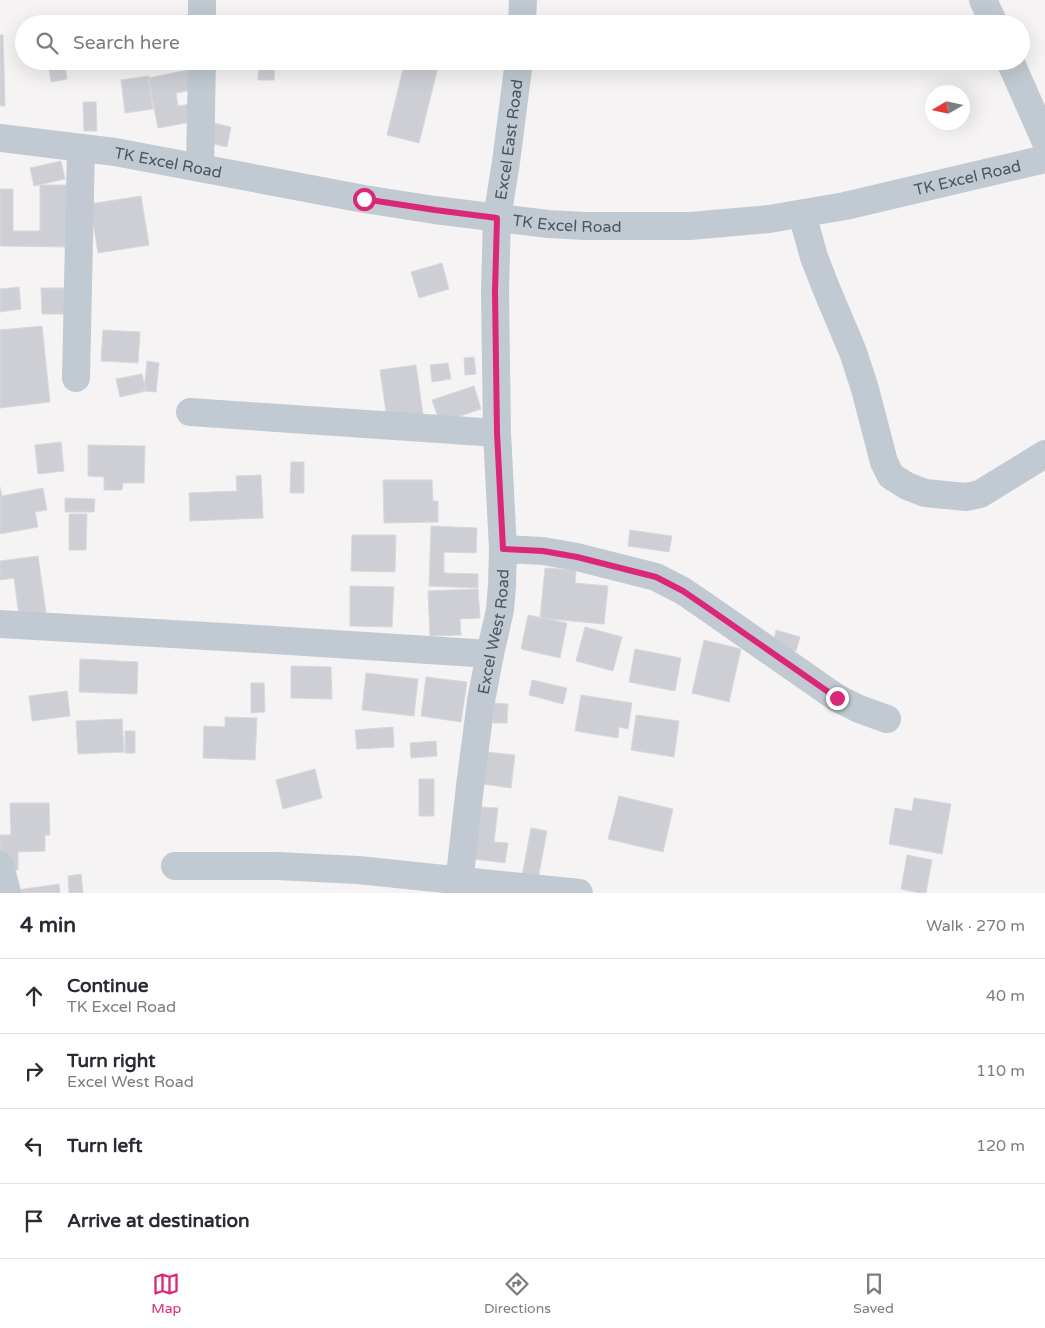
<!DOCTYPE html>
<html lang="en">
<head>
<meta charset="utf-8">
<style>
  body { margin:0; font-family:"Varela Round",sans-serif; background:#f7f7f7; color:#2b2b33 }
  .compass { position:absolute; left:925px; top:85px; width:45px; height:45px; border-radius:50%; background:#fff; box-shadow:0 5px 20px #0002; rotate:261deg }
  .stop { position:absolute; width:15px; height:15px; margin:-11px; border:4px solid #db2777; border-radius:50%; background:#fff }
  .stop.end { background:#db2777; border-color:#fff; box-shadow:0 1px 5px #0008 }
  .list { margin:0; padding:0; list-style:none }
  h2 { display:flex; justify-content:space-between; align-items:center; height:65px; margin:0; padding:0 20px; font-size:21px }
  h2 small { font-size:16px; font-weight:400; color:#7c7c81 }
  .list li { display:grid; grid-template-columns:32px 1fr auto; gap:15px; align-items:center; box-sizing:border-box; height:75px; padding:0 20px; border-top:1px solid #e1e1e2 }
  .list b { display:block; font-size:19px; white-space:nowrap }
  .list p { margin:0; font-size:16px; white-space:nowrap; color:#7c7c81 }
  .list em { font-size:16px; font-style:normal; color:#7c7c81 }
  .icon { flex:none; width:28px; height:28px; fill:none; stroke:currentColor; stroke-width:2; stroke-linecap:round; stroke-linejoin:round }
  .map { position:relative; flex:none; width:1045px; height:893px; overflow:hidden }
  .search { position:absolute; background:#fff; box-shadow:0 5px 20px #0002; left:15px; right:15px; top:15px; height:55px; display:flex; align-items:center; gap:12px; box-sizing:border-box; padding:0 18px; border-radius:28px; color:#7c7c81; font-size:19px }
  .sheet { height:365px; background:#fff }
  nav { display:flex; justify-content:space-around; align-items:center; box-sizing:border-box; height:70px; border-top:1px solid #e1e1e2; background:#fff; font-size:14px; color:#7c7c81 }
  nav a { display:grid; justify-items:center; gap:2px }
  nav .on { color:#db2777 }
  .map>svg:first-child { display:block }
  .building { fill:#cdcfd5; stroke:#d7d9de }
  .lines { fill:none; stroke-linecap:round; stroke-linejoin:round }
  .minor { stroke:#c1cad2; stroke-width:28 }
  .route { stroke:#db2777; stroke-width:6 }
  .labels { text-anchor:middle; stroke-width:5; stroke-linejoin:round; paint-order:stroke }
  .street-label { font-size:16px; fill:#4a5661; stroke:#fff }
</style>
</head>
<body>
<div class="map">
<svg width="1045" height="893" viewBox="0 0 1045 893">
  <rect width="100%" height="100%" fill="#f5f3f3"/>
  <!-- building -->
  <path class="building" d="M0,35h3l2,71h-5z
    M48,61h16l3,18 -16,3z
    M259,61h16l-1,19h-16z
    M405,61h7l26,6 -19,76 -32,-8z
    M193,69l4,20 -21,4 2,13 14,-2 4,17 -38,7 -10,-50z
    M149,76l4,33 -28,4 -4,-33z
    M83,102h13l1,29h-13z
    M209,122l22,5 -4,20 -22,-5z
    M61,161l4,18 -31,7 -4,-18z
    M40,185h31v62l-71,-1v-57h13v42h27z
    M141,196l8,49 -51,8 -8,-49z
    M442,263l7,26 -30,9 -8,-26z
    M19,287l2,22 -21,3v-23z
    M41,288h27v26h-26z
    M42,326l8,76 -50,6v-78z
    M103,330l37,2 -2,31 -37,-2z
    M474,357l2,17 -11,1 -1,-17z
    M147,361l12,2 -3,29 -12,-1z
    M448,363l3,16 -19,3 -2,-17z
    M416,365l7,49 -36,5 -7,-49z
    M142,374l4,17 -26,6 -4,-18z
    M474,386l7,23 -41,14 -8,-23z
    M61,442l3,29 -26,3 -3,-29z
    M88,445l57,1 -1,37h-21l-1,7h-18v-13l-16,-1z
    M291,462h13v31h-14z
    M261,475l2,43 -73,3 -1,-28 48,-2 -1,-15z
    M383,480h49l1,21h5v21l-54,1z
    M0,487l2,9 41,-8 4,22 -12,2 3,15 -38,7z
    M65,498l30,1 -1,13h-29z
    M69,514h18l-1,36h-17z
    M431,526l46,2 -1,25 -32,-1v21l34,1v14l-49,-2z
    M630,530l42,6 -3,16 -41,-6z
    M352,535h44l-1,37 -44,-1z
    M38,556l8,56 -27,4 -5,-38 -14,2v-19z
    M545,568l31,2 -1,13 33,3 -4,38 -64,-6z
    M350,586l44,1 -2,40 -42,-1z
    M478,589l2,29 -20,1 1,16 -31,1 -2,-45z
    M528,615l39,8 -7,35 -39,-9z
    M585,627l37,10 -9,34 -37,-10z
    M776,630l24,7 -4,14 -23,-7z
    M704,640l37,9 -12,53 -37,-9z
    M635,649l46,9 -6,33 -46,-9z
    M80,659l58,3 -1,32 -58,-2z
    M291,666l40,1 1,32 -41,-1z
    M366,673l52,6 -4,37 -52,-6z
    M426,677l41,5 -6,40 -40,-6z
    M532,680l35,8 -4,16 -34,-9z
    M251,683h13l1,29 -14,1z
    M67,691l3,25 -38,5 -3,-25z
    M581,695l51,8 -4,26 -9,-2 -1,11 -43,-7z
    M493,703l15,1 -1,19h-14z
    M636,715l43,6 -5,36 -43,-7z
    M225,717l32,1 -2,42 -52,-2 1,-32 21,1z
    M122,719l2,33 -46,2 -2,-33z
    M393,727l1,20 -37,2 -2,-19z
    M125,731h10v22h-10z
    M436,741l1,15 -26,2 -1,-15z
    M487,752l28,3 -4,33 -28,-4z
    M315,769l7,29 -39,11 -7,-29z
    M419,779h15v37h-15z
    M619,796l54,13 -10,43 -55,-13z
    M914,798l37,6 -9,50 -53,-10 6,-36 17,3z
    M10,803h39l1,32h-5v16l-27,1v18h-18v-35h11z
    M480,807l18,1 -4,34 14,1 -3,20 -31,-4z
    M531,828l16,3 -9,48 -16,-3z
    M907,855l25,5 -6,33h-7l-18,-4z
    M81,874l2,19h-14l-1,-17z
    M59,884l1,9h-43v-3z"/>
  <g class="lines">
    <!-- minor -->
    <g class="minor">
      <path d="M983,0l11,24"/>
      <path d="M202,24v-24"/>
      <path d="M522,24l1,-24"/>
      <path d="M1010,61l35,79"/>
      <path id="s1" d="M0,138l115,14 249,47 71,11 113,14 37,2h105l79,-7 76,-13 200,-47"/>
      <path d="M200,167l2,-106"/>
      <path d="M802,214l12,43 12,31 27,64 12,37 19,73 7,14 16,10 18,7 41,4 14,-3 65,-40"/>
      <path d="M76,378l5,-230"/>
      <path d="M190,412l307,21"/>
      <path d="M503,549l40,2 34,6 79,20 27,14 22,15 132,92 22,11 28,10"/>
      <path d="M0,624l241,14 249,16"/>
      <path d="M0,865l7,28"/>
      <path d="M175,866h102l81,4 221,23"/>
      <path id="s2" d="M458,893l12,-107 11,-85 9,-47 10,-44 2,-25 1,-36 -6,-116 -2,-141 2,-74 9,-56 13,-101"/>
    </g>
  </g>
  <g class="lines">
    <!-- route -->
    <path class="route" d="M364,199l71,11 62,8 -2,74 2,141 6,116 40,2 34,6 79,20 27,14 22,15 132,92"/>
  </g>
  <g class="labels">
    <!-- street labels -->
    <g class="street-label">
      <text dy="6" stroke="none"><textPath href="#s2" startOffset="758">Excel East Road</textPath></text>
      <text dy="6" stroke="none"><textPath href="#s1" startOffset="170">TK Excel Road</textPath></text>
      <text dy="6" stroke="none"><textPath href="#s1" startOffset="979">TK Excel Road</textPath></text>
      <text dy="6" stroke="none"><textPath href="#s1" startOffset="574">TK Excel Road</textPath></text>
      <text dy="6" stroke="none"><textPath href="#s2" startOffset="264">Excel West Road</textPath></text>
    </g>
  </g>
</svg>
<svg class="compass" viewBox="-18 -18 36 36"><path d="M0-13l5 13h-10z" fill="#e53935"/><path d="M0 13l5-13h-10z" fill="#7c7c81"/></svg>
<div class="stop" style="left:364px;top:199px"></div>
<div class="stop end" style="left:837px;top:698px"></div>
<div class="search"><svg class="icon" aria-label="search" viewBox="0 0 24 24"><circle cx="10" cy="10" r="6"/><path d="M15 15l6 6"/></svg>Search here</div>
</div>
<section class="sheet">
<h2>4 min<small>Walk · 270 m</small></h2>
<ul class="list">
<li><svg class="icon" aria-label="ahead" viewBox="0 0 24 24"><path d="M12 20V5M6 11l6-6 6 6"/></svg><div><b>Continue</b><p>TK Excel Road</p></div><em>40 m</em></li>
<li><svg class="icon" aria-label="right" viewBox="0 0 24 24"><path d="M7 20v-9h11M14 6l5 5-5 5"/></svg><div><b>Turn right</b><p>Excel West Road</p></div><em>110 m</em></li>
<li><svg class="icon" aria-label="left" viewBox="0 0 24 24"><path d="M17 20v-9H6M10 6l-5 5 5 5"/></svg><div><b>Turn left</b></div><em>120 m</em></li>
<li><svg class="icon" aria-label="arrive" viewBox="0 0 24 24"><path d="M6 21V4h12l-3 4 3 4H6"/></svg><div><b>Arrive at destination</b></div></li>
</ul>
</section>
<nav>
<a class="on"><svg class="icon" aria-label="map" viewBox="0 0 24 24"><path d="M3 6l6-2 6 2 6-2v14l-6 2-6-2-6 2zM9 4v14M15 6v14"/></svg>Map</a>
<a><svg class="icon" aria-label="directions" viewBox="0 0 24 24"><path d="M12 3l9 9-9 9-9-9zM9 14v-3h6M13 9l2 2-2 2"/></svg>Directions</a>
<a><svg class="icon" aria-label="saved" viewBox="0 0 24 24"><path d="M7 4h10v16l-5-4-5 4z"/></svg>Saved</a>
</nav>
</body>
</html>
